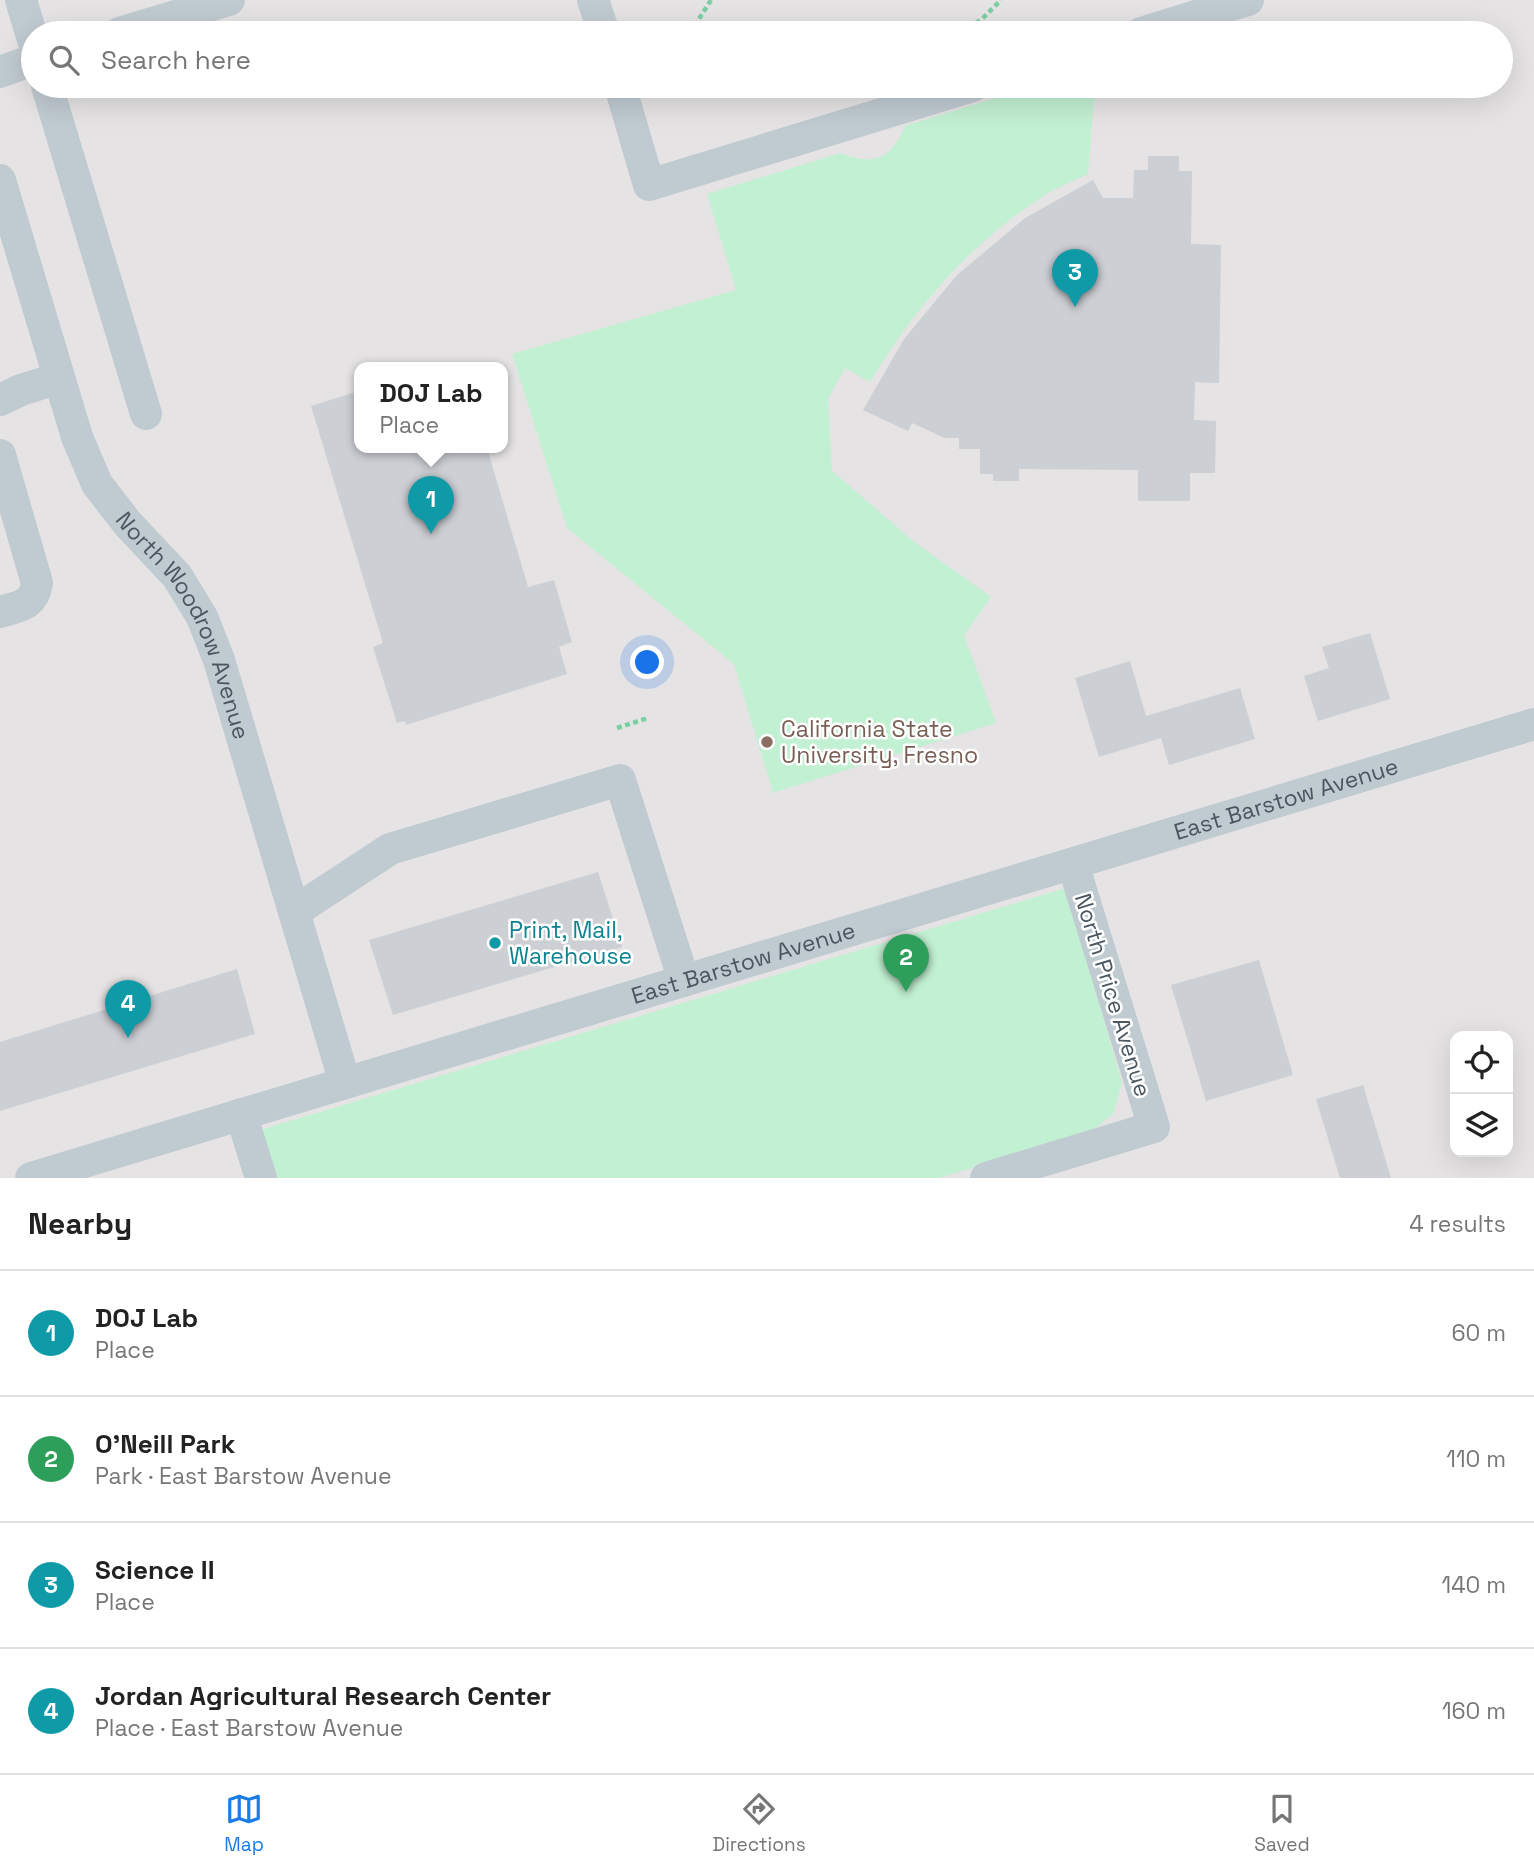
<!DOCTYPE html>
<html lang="en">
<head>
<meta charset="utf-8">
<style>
  body { margin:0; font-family:"Space Grotesk",sans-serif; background:#f6f6f6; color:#222 }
  .controls { position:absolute; right:21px; bottom:21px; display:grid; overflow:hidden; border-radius:14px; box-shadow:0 7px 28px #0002 }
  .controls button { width:63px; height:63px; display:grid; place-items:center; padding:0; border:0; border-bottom:2px solid #e0e0e0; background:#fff; color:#222; font:35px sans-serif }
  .you { position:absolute; left:648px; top:663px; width:24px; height:24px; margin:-18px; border:5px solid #fff; border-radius:50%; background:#1a73e8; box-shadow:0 0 0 10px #1a73e833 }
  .badge { display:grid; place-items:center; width:46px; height:46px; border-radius:50%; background:#1a7ce7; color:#fff; font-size:23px; font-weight:700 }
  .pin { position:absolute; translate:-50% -58px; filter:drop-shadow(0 2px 4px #0008) }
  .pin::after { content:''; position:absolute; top:37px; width:24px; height:21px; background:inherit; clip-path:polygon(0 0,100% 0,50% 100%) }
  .popup { position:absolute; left:354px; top:362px; width:154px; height:91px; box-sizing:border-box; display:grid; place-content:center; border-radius:14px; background:#fff; filter:drop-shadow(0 2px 5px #0005); font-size:23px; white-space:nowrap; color:#767676 }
  .popup b { font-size:26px; color:#222 }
  .popup::after { content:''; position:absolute; left:50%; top:100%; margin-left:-14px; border:14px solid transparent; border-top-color:#fff }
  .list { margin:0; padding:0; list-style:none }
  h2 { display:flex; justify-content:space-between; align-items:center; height:91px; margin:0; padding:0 28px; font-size:30px }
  h2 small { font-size:23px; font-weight:400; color:#767676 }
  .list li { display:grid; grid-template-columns:46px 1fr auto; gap:21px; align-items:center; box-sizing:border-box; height:126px; padding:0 28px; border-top:2px solid #e0e0e0 }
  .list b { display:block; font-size:26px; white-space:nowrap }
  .list p { margin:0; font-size:23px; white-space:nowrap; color:#767676 }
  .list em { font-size:23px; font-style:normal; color:#767676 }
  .icon { flex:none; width:38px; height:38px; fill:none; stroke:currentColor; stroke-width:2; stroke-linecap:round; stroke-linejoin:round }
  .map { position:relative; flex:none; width:1534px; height:1178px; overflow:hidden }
  .search { position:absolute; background:#fff; box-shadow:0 7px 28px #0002; left:21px; right:21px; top:21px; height:77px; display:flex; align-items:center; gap:18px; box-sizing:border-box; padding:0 24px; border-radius:38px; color:#767676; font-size:26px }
  .sheet { height:595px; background:#fff }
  nav { display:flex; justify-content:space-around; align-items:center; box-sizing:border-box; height:98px; border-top:2px solid #e0e0e0; background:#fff; font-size:19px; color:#767676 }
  nav a { display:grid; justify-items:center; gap:4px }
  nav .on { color:#1a7ce7 }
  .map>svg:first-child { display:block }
  .education { fill:#e5e3e4; fill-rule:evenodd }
  .green { fill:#c2f0d2 }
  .building { fill:#cccfd4 }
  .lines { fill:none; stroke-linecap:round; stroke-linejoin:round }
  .path { stroke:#7acfa1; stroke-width:4.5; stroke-dasharray:5 3.5; stroke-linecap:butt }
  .minor { stroke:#c0cad1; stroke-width:32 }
  .education-dot { fill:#8d6e63; stroke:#fff; stroke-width:2.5 }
  .culture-dot { fill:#0f9aa8; stroke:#fff; stroke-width:2.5 }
  .labels { text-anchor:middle; stroke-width:5; stroke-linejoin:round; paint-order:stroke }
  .street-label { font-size:23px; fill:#4a5660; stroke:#fff }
  .education-label { font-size:23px; fill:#785e54; stroke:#fff; text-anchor:start }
  .culture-label { font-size:23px; fill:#0d838f; stroke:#fff; text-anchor:start }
</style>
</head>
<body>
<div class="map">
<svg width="1534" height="1178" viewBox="0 0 1534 1178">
  <rect width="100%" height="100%" fill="#f4f2f2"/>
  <!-- education -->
  <path class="education" d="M0,0h1534v1178h-1534zM33,33h1468v53h-1468zM359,368h144v80h-144zM1455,1036h53v116h-53z"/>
  <!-- green -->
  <path class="green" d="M1034,86h61l-7,88c-14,7 -30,13 -43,21 -76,49 -129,111 -175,187l-25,-14 -17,31 4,72 81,70 78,56 -27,38 32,88 -223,70 -39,-129 -167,-136 -55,-174 224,-64 -29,-96 134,-41c33,14 51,5 64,-27z
    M1066,888l56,195 -9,31 -24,19 -150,45h-667l-15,-47z"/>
  <!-- building -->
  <path class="building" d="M1148,156h31v15h13l-1,73 30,1 -2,138 -24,-1 -1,38 22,1 -1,52h-25v28h-52v-31l-119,-1v12h-26v-7h-13v-25h-21v-11h-14l-33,-15 -4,8 -45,-21 41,-71 53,-64 68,-57 68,-38 10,18h30l1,-28h14z
    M359,391v57h128l41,139 26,-7 18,62 -13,5 8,27 -161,51 -1,-4 -8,2 -24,-76 10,-4 -72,-237z
    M1370,633l20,66 -72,22 -14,-45 25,-8 -7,-21z
    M1130,661l16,55 94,-28 15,51 -86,26 -8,-27 -62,19 -24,-79z
    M598,872l24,75 -229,68 -24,-75z
    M1259,960l34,115 -87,26 -35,-116z
    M237,969l18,65 -255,77v-69z
    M1363,1085l28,93h-51l-24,-79z"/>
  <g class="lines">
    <!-- path -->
    <path class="path" d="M690,33l21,-33
      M694,33l31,-5 43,5
      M962,33l21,-15 18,-18
      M617,728l31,-10"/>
    <!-- minor -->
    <g class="minor">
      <path d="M21,0l12,40"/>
      <path d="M593,0l11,33"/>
      <path d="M119,33l110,-33"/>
      <path d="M1141,33l107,-33"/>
      <path d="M0,72l33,-12"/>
      <path d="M47,86l99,328"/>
      <path d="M620,86l29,99 324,-99"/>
      <path id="s1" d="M0,180l77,257 20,47 31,40 49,52 25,41 17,43 126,423"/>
      <path d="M0,400l21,-10 38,-12"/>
      <path d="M0,455l37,128c-3,23 -18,23 -37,29"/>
      <path d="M294,912l96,-63 230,-69 64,201"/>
      <path d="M241,1114l20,64"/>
      <path id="s2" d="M31,1178l1503,-454"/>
      <path d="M986,1178l168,-51 -81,-263"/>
    </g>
  </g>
  <!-- markers -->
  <circle class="education-dot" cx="767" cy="742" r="7"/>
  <circle class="culture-dot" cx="495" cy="943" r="7"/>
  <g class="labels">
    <!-- street labels -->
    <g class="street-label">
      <text dy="8" stroke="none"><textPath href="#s1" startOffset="488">North Woodrow Avenue</textPath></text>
      <text dy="8" stroke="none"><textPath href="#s2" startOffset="1311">East Barstow Avenue</textPath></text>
      <text dy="8" stroke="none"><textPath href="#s2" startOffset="744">East Barstow Avenue</textPath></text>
      <text transform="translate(1113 995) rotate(73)" y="8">North Price Avenue</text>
    </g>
    <!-- education labels -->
    <g class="education-label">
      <text x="781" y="737">California State<tspan x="781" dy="26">University, Fresno</tspan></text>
    </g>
    <!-- culture labels -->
    <g class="culture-label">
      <text x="509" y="938">Print, Mail,<tspan x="509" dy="26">Warehouse</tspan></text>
    </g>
  </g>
</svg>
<div class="controls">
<button><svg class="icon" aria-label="locate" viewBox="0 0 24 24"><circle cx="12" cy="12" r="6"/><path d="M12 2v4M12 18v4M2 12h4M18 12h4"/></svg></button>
<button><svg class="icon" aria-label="layers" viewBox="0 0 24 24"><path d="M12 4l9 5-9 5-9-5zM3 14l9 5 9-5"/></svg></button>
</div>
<div class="you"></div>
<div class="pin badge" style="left:431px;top:534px;background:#0f9aa8">1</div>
<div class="popup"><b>DOJ Lab</b>Place</div>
<div class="pin badge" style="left:906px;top:992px;background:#2e9e5b">2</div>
<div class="pin badge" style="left:1075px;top:307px;background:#0f9aa8">3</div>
<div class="pin badge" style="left:128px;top:1038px;background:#0f9aa8">4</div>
<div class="search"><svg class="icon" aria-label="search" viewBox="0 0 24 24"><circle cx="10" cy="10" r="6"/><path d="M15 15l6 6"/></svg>Search here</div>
</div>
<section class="sheet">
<h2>Nearby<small>4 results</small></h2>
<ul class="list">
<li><span class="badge" style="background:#0f9aa8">1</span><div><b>DOJ Lab</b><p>Place</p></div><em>60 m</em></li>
<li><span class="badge" style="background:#2e9e5b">2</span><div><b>O'Neill Park</b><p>Park · East Barstow Avenue</p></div><em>110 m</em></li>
<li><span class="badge" style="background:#0f9aa8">3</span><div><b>Science II</b><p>Place</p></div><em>140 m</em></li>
<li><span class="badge" style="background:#0f9aa8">4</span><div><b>Jordan Agricultural Research Center</b><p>Place · East Barstow Avenue</p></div><em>160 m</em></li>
</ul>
</section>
<nav>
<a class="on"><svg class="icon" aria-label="map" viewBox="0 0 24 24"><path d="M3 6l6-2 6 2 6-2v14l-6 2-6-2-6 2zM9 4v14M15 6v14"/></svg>Map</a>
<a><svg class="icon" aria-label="directions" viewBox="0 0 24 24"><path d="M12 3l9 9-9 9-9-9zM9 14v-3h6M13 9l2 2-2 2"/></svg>Directions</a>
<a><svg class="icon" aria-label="saved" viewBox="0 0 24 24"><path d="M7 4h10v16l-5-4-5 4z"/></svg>Saved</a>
</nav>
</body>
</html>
